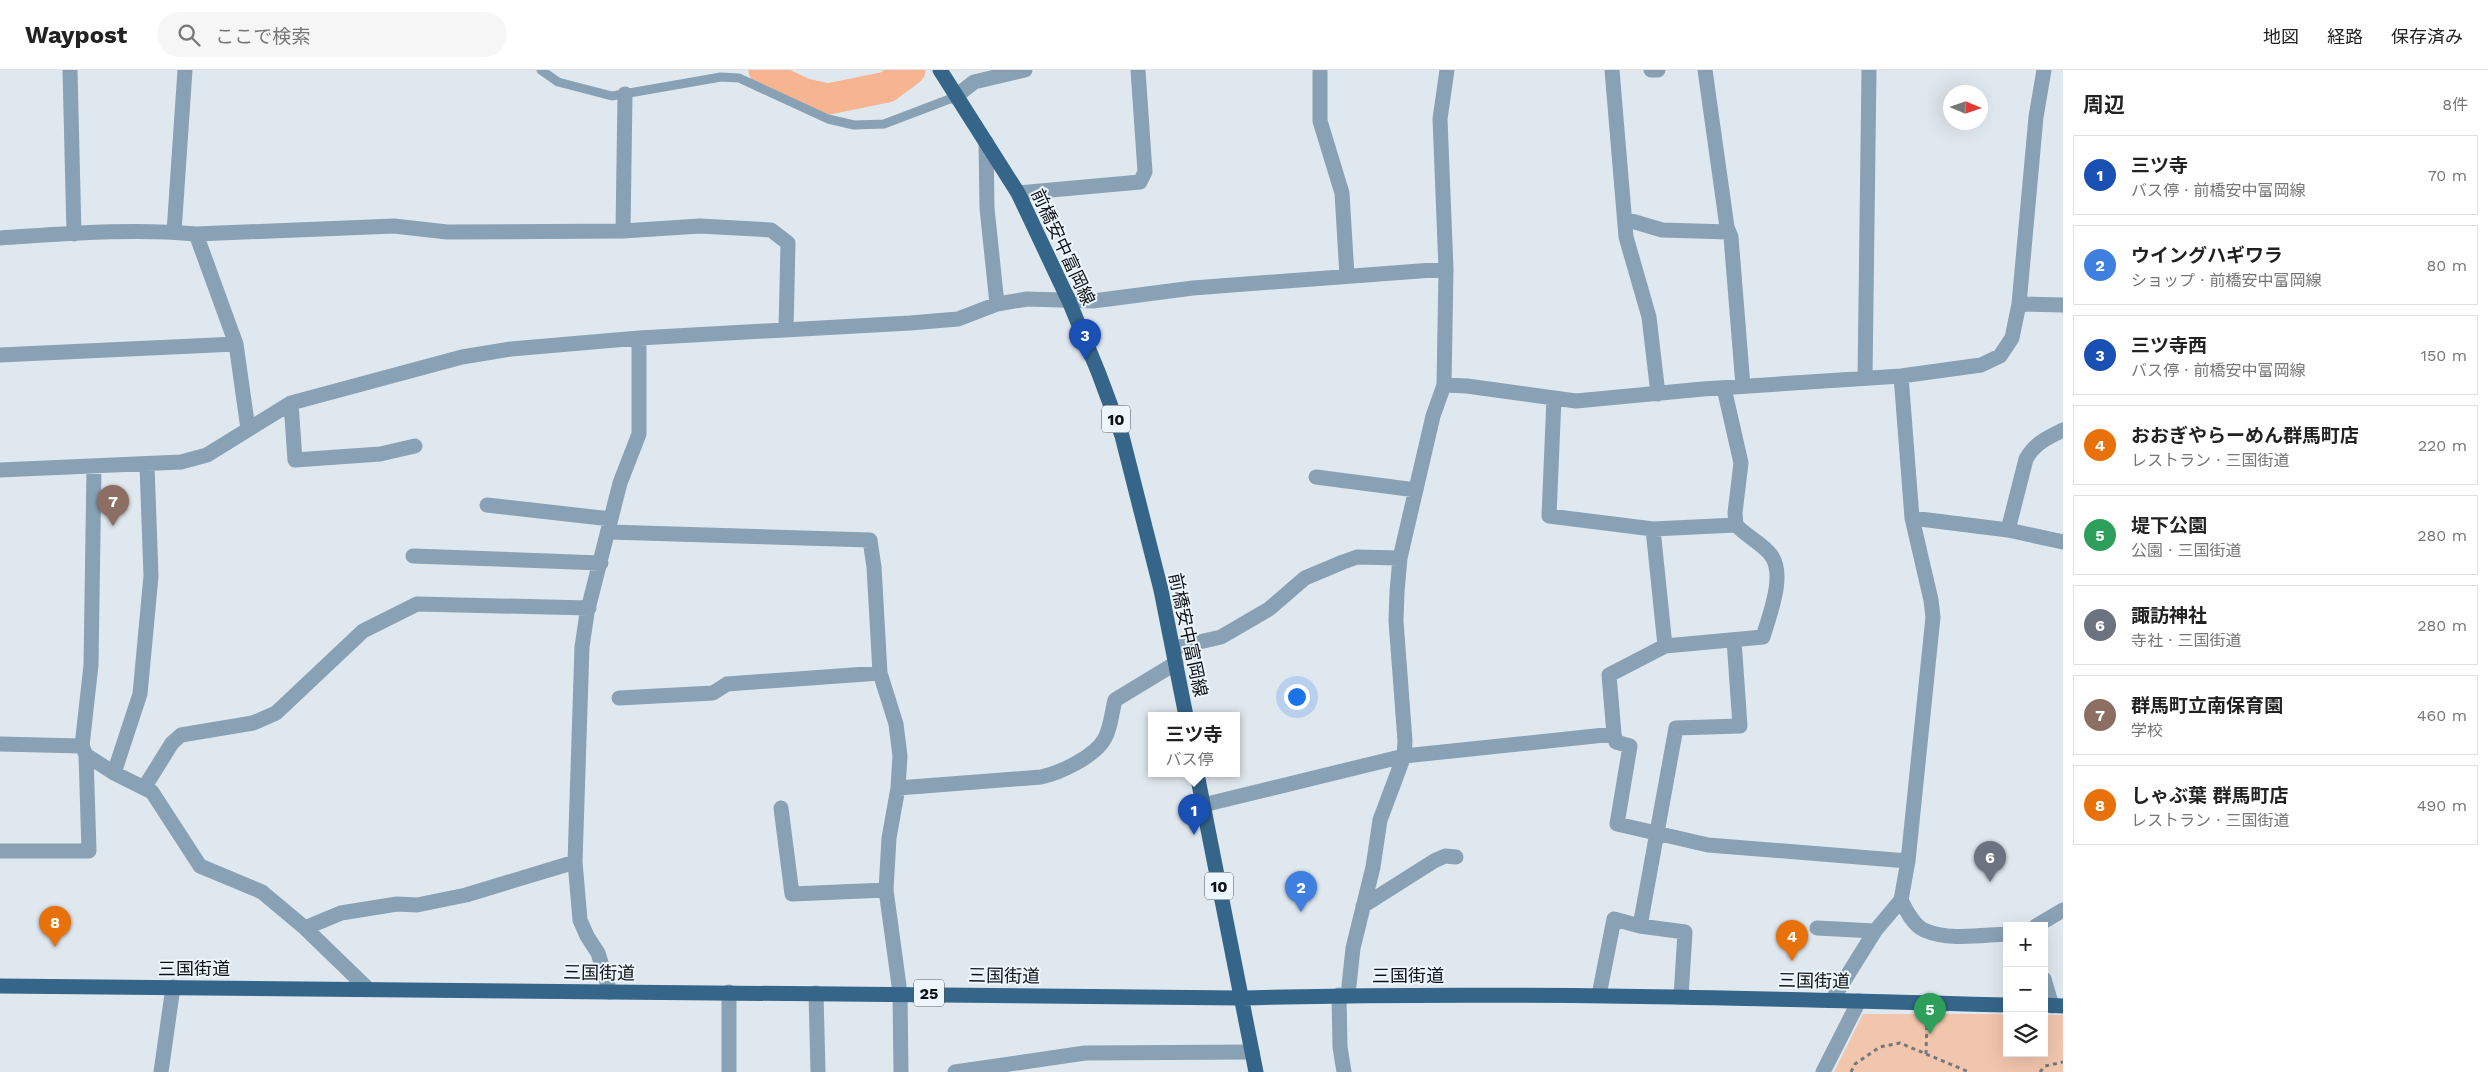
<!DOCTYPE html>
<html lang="ja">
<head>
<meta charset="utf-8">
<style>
  body { margin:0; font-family:"Work Sans","Noto Sans JP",sans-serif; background:#f6f6f6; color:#222 }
  .controls { position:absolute; right:15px; bottom:15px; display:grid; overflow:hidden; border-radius:0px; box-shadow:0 5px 20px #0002 }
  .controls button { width:45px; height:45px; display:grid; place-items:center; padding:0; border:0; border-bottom:1px solid #e0e0e0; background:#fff; color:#222; font:25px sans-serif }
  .compass { position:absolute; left:1943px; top:15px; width:45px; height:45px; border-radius:50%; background:#fff; box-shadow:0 5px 20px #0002; rotate:92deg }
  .you { position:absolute; left:1296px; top:626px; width:18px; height:18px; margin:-12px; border:4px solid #fff; border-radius:50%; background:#1a73e8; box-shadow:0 0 0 8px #1a73e833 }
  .badge { display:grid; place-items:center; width:32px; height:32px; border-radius:50%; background:#1a73e8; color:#fff; font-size:16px; font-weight:700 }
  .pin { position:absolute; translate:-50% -41px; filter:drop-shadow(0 1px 2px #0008) }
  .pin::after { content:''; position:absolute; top:26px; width:18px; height:15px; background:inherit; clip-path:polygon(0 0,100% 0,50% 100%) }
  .popup { position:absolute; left:1148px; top:642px; width:92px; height:65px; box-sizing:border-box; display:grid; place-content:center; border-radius:0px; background:#fff; filter:drop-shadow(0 1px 4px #0005); font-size:16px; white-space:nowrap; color:#767676 }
  .popup b { font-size:19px; color:#222 }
  .popup::after { content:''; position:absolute; left:50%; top:100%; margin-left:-10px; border:10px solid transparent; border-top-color:#fff }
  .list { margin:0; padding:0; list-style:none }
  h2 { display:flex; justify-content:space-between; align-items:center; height:65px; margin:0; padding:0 20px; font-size:21px }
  h2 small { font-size:16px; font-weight:400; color:#767676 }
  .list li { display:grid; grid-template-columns:32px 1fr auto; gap:15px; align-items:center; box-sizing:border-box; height:80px; margin:0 10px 10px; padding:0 10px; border:1px solid #e0e0e0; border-radius:0px }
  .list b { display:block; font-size:19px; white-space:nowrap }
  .list p { margin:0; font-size:16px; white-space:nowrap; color:#767676 }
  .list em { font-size:16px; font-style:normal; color:#767676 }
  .icon { flex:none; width:28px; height:28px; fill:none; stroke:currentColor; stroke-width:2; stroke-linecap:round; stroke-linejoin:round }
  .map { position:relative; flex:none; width:2063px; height:1002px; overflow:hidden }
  header { display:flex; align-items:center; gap:30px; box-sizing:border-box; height:70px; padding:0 25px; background:#fff; border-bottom:1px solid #e0e0e0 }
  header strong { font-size:24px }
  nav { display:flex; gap:28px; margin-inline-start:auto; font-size:18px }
  .search { width:350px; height:45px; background:#f6f6f6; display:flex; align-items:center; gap:12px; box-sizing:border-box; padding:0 18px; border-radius:28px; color:#767676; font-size:19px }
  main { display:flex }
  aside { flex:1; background:#fff }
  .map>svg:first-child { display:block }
  .green { fill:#f2c5ad }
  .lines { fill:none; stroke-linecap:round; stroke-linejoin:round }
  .river { stroke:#f7b490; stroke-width:31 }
  .path { stroke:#74797e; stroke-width:3; stroke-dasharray:4 4; stroke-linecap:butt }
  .service { stroke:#88a1b5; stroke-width:9 }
  .minor { stroke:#88a1b5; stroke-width:15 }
  .tertiary { stroke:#88a1b5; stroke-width:15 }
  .primary { stroke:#356589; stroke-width:15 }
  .labels { text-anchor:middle; stroke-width:4; stroke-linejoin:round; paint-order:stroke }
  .shield { fill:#edf6fd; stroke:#52565a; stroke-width:1 }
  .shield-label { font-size:16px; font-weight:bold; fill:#0f1214 }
  .street-label { font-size:18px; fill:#0f1214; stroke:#edf6fd }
</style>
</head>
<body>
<header>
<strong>Waypost</strong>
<div class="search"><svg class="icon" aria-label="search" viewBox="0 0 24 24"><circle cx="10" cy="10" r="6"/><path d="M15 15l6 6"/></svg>ここで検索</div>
<nav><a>地図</a><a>経路</a><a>保存済み</a></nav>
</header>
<main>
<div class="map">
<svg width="2063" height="1002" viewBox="0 0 2063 1002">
  <rect width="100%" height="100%" fill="#e0e8ef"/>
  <!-- green -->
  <path class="green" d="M1863,944h144v39h37v-38h19v57h-229z"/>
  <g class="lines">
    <!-- river -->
    <path class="river" d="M764,0l9,9 32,15 23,5 59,-12 23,-17"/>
    <!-- path -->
    <path class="path" d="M1926,984l1,-37
      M1851,1002l4,-8 25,-17 20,-4 69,29
      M2040,1002l5,-6 18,-4"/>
    <!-- service -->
    <path class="service" d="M541,0l17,12 54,14 109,-19 18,1 89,41 26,6 30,-1 71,-27"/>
    <!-- minor -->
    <path class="minor" d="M70,0l4,164
      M1320,0v51l22,72 5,83
      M1612,0l14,167 23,80 9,77
      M1651,0h7
      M1705,0l22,157 4,10 12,149
      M986,72l1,66 10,96
      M1018,123l122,-11 5,-10 -7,-102
      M1625,149l37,11 67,2
      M623,161l2,-137
      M174,162l11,-162
      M196,164l40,110 12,85
      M0,168c64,-4 131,-10 196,-4l198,-8 53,6 176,-1 77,-5 71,4 17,13 -2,87
      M2019,234l44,1
      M0,285l236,-11
      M1865,308l4,-308
      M1444,315l23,1 109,15 127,-12 198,-13 80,-11 19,-9 12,-18 7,-34 17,-187 8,-47
      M1724,318l17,75 -6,50 1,12c10,11 27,19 35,30 15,20 -2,61 -8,82l-98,9 -56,29 5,59 2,8 14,4 -13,78 91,21 200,16
      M1554,328l-5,118 104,13 83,-4
      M291,333l4,57 85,-6 35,-8
      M0,400l181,-8 26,-7 84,-52 171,-46 49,-8 128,-11 271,-15 48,-4 39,-15 30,-5 66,2 100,-13 253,-19
      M1316,407l100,13
      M487,435l124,14
      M1912,448l96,12 55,12
      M1653,459l12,117
      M2008,460l18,-71c9,-16 21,-21 37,-29
      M609,462l261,8 4,27 6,106 16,51 4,32 -2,32 -9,50 -3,52 14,103 1,79
      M413,486l188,7
      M1173,578l48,-11 48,-28 36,-31 38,-16 14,-5 43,1
      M619,628l94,-5 14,-9 153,-11
      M0,674l82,2 4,9 28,18 38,19 48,74 62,26 43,36 63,61
      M82,676l9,-81 3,-198
      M114,703l26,-79 11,-118 -4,-111
      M144,718l28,-45 9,-8 72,-12 23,-10 87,-82 54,-27 172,4
      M898,718l143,-11c19,-4 55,-21 64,-39 6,-11 7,-27 10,-38l61,-37
      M1203,735l201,-49 210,-22
      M781,738l11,86 94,-4
      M0,781h89l-3,-96
      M1901,830c5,10 12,25 23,30 24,11 58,5 83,4
      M1363,836l71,-45 11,-5 11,1
      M1640,856l36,-198 64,-2 -6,-86
      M2036,856l27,-16
      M305,858l36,-15 56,-9 20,1 49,-10 109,-33
      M1817,858l58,3
      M2044,909l8,27
      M610,922l-12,-39 -11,-17 -7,-16 -5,-58 7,-215 5,-34 33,-130 19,-49v-96
      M729,922v80
      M816,923l2,79
      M1339,925l1,52 4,25
      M1348,925l5,-47 20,-81 7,-47 24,-64 1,-15 -9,-120 1,-29 3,-34 33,-142 11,-31 2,-116 -6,-150 7,-49
      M1599,925l15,-76 26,7 45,6 -4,65
      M1832,930l43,-69 26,-31 7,-39 25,-244 -2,-17 -19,-82 -11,-142
      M161,1002l12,-85
      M955,1002l130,-19 167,-1
      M1823,1002l36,-71"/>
    <!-- tertiary -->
    <path class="tertiary" d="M955,27l19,-15 51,-12"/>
    <!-- primary -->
    <path class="primary" d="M940,0l78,123 51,108 30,73 23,62 20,79 19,75 25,126
      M1197,704l59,298
      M0,916l1240,12c256,-7 511,0 767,7
      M2044,935l19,1"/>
  </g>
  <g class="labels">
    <!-- shield labels -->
    <g class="shield">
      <rect x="1102" y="335.5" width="28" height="27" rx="4"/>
      <rect x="1205" y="802.5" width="28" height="27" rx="4"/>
      <rect x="914" y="909.5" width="30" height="27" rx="4"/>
    </g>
    <g class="shield-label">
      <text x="1116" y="355">10</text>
      <text x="1219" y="822">10</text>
      <text x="929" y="929">25</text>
    </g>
    <!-- street labels -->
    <g class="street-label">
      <text transform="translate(1063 177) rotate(65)" y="6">前橋安中富岡線</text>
      <text transform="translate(1188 565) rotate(78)" y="6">前橋安中富岡線</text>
      <text x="194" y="905">三国街道</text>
      <text transform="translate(599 903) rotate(1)" y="6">三国街道</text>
      <text transform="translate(1004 906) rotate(1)" y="6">三国街道</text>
      <text x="1408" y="912">三国街道</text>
      <text transform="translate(1814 911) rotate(1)" y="6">三国街道</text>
    </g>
  </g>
</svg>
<div class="controls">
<button>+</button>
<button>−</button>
<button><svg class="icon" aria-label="layers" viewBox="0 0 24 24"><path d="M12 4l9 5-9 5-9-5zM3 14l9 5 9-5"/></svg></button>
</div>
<svg class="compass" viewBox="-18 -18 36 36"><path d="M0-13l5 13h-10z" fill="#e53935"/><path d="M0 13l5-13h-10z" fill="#767676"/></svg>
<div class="you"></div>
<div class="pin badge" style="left:1194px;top:765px;background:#1a4fb4">1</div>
<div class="popup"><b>三ツ寺</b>バス停</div>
<div class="pin badge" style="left:1301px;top:842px;background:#3f7fe0">2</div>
<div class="pin badge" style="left:1085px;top:290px;background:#1a4fb4">3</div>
<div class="pin badge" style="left:1792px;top:891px;background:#e8710a">4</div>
<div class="pin badge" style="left:1930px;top:964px;background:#2e9e5b">5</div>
<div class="pin badge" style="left:1990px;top:812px;background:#6b7280">6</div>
<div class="pin badge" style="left:113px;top:456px;background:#8d6e63">7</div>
<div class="pin badge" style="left:55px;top:877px;background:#e8710a">8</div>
</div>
<aside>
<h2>周辺<small>8件</small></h2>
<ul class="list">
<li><span class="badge" style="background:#1a4fb4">1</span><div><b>三ツ寺</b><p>バス停 · 前橋安中富岡線</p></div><em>70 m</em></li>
<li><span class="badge" style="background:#3f7fe0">2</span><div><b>ウイングハギワラ</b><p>ショップ · 前橋安中富岡線</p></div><em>80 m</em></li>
<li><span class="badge" style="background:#1a4fb4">3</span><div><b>三ツ寺西</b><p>バス停 · 前橋安中富岡線</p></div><em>150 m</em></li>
<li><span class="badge" style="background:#e8710a">4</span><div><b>おおぎやらーめん群馬町店</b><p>レストラン · 三国街道</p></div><em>220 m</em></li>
<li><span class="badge" style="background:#2e9e5b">5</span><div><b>堤下公園</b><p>公園 · 三国街道</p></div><em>280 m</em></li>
<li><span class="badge" style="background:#6b7280">6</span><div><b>諏訪神社</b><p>寺社 · 三国街道</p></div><em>280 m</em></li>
<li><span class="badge" style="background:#8d6e63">7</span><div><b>群馬町立南保育園</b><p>学校</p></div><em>460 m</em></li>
<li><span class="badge" style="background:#e8710a">8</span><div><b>しゃぶ葉 群馬町店</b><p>レストラン · 三国街道</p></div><em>490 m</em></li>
</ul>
</aside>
</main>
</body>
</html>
